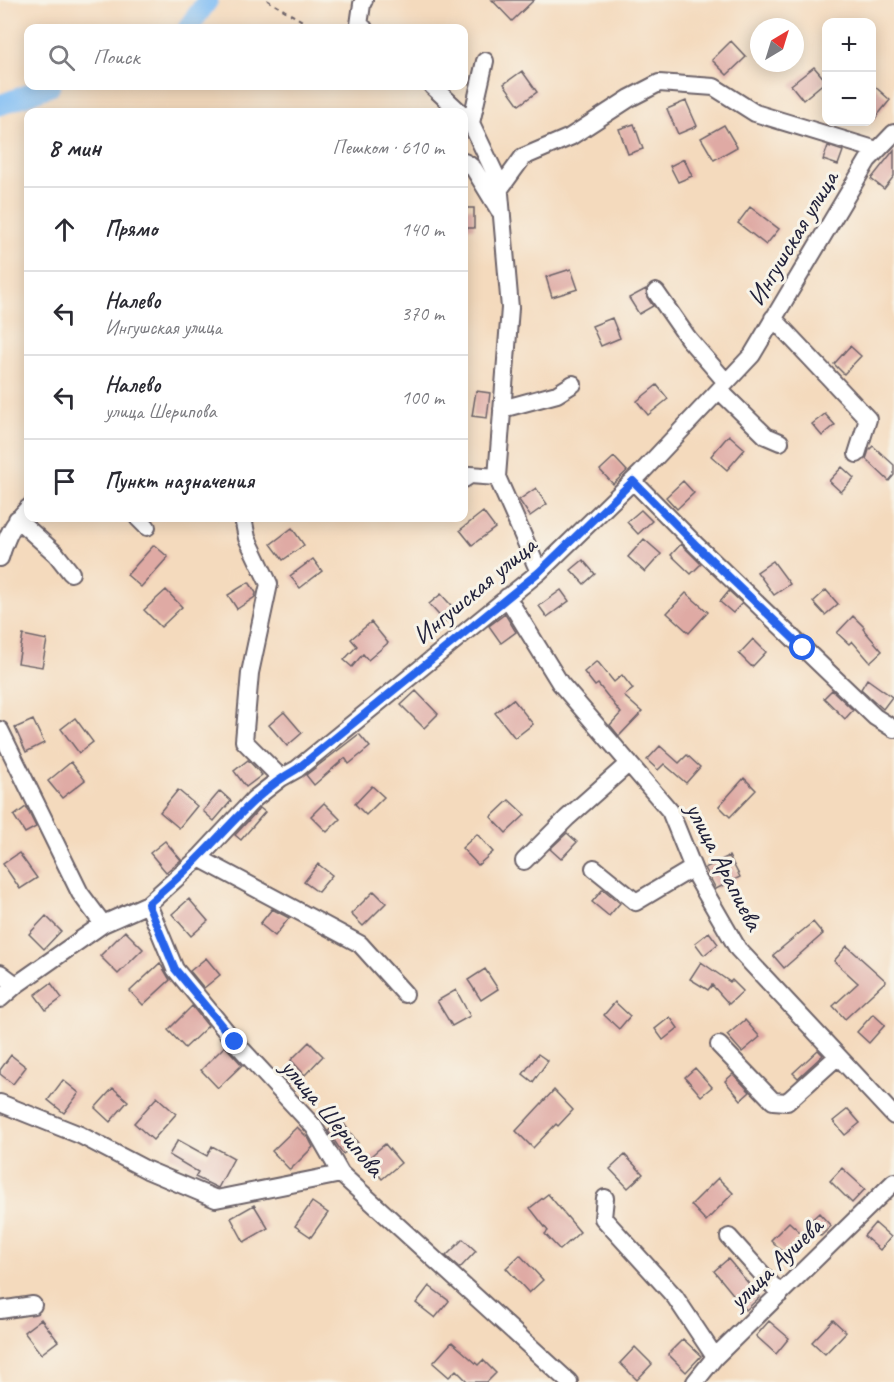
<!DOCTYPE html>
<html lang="ru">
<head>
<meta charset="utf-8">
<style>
  body { margin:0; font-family:Caveat,sans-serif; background:#f2f2f3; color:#2b2b33 }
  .controls { position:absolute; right:18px; top:18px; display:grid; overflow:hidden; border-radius:12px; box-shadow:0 3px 15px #0003 }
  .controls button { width:54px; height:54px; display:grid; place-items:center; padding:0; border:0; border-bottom:2px solid #e1e1e2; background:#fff; color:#2b2b33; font:30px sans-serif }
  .compass { position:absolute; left:750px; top:18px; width:54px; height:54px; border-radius:50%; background:#fff; box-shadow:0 3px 15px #0003; rotate:38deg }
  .stop { position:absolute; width:18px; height:18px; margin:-14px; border:4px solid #2563eb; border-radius:50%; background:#fff }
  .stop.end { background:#2563eb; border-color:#fff; box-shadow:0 2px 6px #0008 }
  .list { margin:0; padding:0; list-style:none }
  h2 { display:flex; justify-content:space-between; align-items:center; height:78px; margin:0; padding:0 24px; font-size:26px }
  h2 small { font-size:20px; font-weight:400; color:#7c7c81 }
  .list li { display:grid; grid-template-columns:39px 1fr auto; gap:18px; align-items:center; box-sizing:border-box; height:84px; padding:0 24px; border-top:2px solid #e1e1e2 }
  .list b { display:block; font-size:22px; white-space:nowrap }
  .list p { margin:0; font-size:20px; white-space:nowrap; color:#7c7c81 }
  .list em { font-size:20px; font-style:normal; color:#7c7c81 }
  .icon { flex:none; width:33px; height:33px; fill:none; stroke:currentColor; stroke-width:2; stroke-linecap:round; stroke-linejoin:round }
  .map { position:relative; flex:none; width:894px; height:1382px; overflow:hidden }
  .search { position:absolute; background:#fff; box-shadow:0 3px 15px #0003; left:24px; top:24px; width:444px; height:66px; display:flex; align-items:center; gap:15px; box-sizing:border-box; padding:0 21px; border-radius:12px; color:#7c7c81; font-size:22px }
  .panel { position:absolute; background:#fff; box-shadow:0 3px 15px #0003; left:24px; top:108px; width:444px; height:414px; border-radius:12px }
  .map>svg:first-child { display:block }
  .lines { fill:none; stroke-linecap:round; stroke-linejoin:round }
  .river { stroke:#81bef4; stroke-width:21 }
  .building { fill:#dfaaa4 }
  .minor-casing { stroke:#6c6268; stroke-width:20 }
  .path { stroke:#6c6268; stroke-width:2; stroke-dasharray:4.5 4.5; stroke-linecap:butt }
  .minor { stroke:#fff; stroke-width:16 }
  .route { stroke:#2563eb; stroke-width:8 }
  .labels { text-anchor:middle; stroke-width:6; stroke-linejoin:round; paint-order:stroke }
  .street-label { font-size:26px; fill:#22223b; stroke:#f7f3e8 }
</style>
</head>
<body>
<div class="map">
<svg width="894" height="1382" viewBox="0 0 894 1382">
  <rect width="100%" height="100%" fill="#f7f3e8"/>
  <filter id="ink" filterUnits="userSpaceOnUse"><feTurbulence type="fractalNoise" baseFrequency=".0167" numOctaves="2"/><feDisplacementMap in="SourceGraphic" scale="12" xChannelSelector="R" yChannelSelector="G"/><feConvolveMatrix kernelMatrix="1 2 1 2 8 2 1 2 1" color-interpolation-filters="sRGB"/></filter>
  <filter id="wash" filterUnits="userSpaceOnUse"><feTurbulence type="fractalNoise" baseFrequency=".008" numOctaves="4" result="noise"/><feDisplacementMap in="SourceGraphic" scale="24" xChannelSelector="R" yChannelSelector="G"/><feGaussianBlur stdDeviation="1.35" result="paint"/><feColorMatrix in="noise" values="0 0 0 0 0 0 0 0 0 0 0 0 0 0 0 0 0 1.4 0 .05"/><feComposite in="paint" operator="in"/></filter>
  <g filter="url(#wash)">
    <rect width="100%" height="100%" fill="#f4dabd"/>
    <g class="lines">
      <!-- river -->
      <path class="river" d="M188,28l20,-28
        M0,105l50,-19"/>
    </g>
    <g id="blocks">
      <!-- building -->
      <path class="building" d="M492,0h42l-22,21z
        M731,41l15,16 -19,18 -15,-15z
        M814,67l12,14 -23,19 -12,-15z
        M522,71l15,21 -18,13 -15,-21z
        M872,84l18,16 -18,22z
        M686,101l11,25 -19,8 -11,-25z
        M634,124l9,25 -15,5 -9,-25z
        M724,125l13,22 -23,13 -13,-22z
        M828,146l15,5 -5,14 -15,-5z
        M894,150v26l-10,13 -13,-10z
        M684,159l8,17 -14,6 -8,-16z
        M750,207l29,22 -13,16 -28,-22z
        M464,208h10v20h-10z
        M571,269l7,20 -26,8 -6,-20z
        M646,289l1,8 6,9 -14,8 -10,-16z
        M612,318l8,20 -19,8 -9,-20z
        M850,346l11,10 -17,18 -10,-10z
        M657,385l11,14 -20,16 -11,-14z
        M476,391l14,2 -3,25 -15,-2z
        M825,414l10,11 -13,11 -10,-12z
        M729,435l16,14 -18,21 -16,-14z
        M873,446l21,19v10l-5,6 -23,-22 3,-9z
        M614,457l13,14 -14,13 -13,-14z
        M842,467l12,11 -13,14 -12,-11z
        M683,481l11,12 -17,16 -11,-12z
        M536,488l11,16 -17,12 -11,-16z
        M641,510l11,11 -14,13 -11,-12z
        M483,512l12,16 -23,17 -12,-15z
        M292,528l12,17 -21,15 -12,-16z
        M644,539l17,15 -16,18 -17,-15z
        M681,544l20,20 -10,10 -20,-19z
        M154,545l14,12 -27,30 -14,-12z
        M313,559l9,12 -22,17 -10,-12z
        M583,560l12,14 -11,10 -13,-14z
        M773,561l17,23 -16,11 -17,-23z
        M249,582l7,11 -1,4 -18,12 -9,-14z
        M166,590l16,17 -21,20 -17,-17z
        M561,590l8,11 -22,16 -8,-11z
        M826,590l12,14 -13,11 -12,-13z
        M729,591l13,12 -9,10 -13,-11z
        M686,593l22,19 -19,21 -22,-20z
        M441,594l16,18 -12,10 -16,-18z
        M505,614l11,18 -15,11 -12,-17z
        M853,616l11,11 -1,2 19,22 -12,11 -18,-21 -3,3 -12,-11z
        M371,622l17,21 -20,17 -5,-6 -11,13 -8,-7 13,-14 -6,-7z
        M23,635l24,5 -5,27 -24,-4z
        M753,639l13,13 -14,15 -13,-13z
        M597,661l17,21 8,-7 11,14 -9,7 18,16 -23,24 -9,-11 11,-12 -23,-29 -3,2 -11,-14z
        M867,679l25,18 -9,12 -22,-20z
        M832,690l21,20 -8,9 -21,-21z
        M416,691l22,23 -14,14 -23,-23z
        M513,699l20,25 -18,14 -20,-25z
        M284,712l18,21 -15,13 -18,-21z
        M75,718l18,24 -14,11 -18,-24z
        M33,720l11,23 -18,9 -11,-24z
        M359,734l11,13 -21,17 -4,-6 -31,27 -8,-10z
        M660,746l19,17 8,-8 13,12 -14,16 -22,-19 -6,6 -11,-10z
        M248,760l14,15 -16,12 -12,-16z
        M71,762l14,18 -23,18 -14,-17z
        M744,778l12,12 -26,27 -11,-11z
        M372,786l12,11 -18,18 -11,-11z
        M178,790l19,16 -18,22 -19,-16z
        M220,791l11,10 -17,20 -11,-10z
        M509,800l16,15 -19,18 -15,-16z
        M324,803l16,16 -13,13 -16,-16z
        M26,807l10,20 -11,6 -11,-17z
        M260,808l5,4 -24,28 -6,-5z
        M567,833l10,9 -16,17 -11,-10z
        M477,834l16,18 -15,13 -16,-17z
        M165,841l16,19 -15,12 -16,-19z
        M19,853l18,25 -17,11 -17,-25z
        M729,856l11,21 -24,12 -11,-21z
        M318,864l14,11 -14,17 -14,-10z
        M603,889l17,14 -11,13 -17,-14z
        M374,891l12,12 -23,23 -12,-12z
        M189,899l19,22 -17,15 -19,-22z
        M272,909l17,9 -14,18 -15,-12z
        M46,916l15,15 -17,18 -15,-15z
        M813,922l10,12 -39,34 -11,-13z
        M125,931l18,18 -25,25 -18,-18z
        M709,932l9,12 -14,11 -9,-12z
        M847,946l39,35 -41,38 -12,-13 25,-23 -24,-22z
        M206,958l14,17 -16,13 -14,-17z
        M701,962l29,20 2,-2 11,11 -14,13 -17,-19 -4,5 -18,-11z
        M160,963l10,17 -27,25 -13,-14z
        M485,969l13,20 -17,11 -13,-20z
        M51,983l11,15 -16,12 -11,-15z
        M456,990l14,26 -18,10 -15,-25z
        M615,1002l15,14 -11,13 -15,-14z
        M192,1006l16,20 -23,22 -17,-18z
        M873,1014l12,11 -16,18 -12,-11z
        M670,1017l8,11 -15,12 -8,-11z
        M745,1020l15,17 -18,15 -15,-17z
        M309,1042l14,14 -18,19 -14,-15z
        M225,1046l17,19 -24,23 -17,-18z
        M818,1050l5,5 -25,23 -5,-5z
        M538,1054l10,7 -15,21 -10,-8z
        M11,1055l15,12 -13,17 -13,-10v-4z
        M695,1068l17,19 -11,9 -16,-19z
        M733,1074l17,18 -9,8 -16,-19z
        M63,1080l16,13 -15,20 -16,-13z
        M113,1088l15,13 -18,21 -15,-14z
        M554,1090l19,20 -15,16 -2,-2 -23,24 -17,-17z
        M157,1097l19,17 -23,26 -19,-17z
        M848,1109l12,14 -15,12 -12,-14z
        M342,1121l16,22 -15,11 -15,-23z
        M297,1127l12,12 4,8 -23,23 -18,-19z
        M178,1140l29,16 5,-10 22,12 -16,30 -23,-11 3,-5 -29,-17z
        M385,1144l16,19 -19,16 -16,-19z
        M625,1155l18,19 -15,14 -18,-19z
        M842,1168l23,21 -13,14 -22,-22z
        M718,1178l15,15 -27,28 -15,-16z
        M548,1194l32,38 -20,18 -15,-16 3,-3 -18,-23z
        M312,1202l16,11 -17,24 -16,-11z
        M254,1205l14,23 -24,14 -13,-24z
        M819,1213l12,13 -10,10 -13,-13z
        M789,1222l13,12 -19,18 -12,-12z
        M875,1223l16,14 -11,13 -16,-14z
        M463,1239l13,12 -16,17 -14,-12z
        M520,1255l23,25 -14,13 -23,-25z
        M728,1259l32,38 -14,13 -32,-39z
        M429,1286l20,15 -14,17 -19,-15z
        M41,1319l17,22 -17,13 -17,-22z
        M833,1320l13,12 -21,22 -13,-12z
        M769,1321l20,17 -13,16 -20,-18z
        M683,1339l18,17 -15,16 -18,-18z
        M452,1342l26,23 5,-5 13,13 -9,9h-19l-12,-12 -7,7 -16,-14z
        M635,1347l17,17 -15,16 -17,-17z"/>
    </g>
  </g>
  <g filter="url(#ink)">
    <use href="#blocks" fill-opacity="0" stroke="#6c6268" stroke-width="1.5"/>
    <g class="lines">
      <!-- minor casing -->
      <g class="minor-casing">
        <path id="minor" d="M364,28l-5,-3 3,-21 2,-4
          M432,86l28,26
          M464,116l7,7 28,59 11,126 -13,169 42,95
          M471,123l14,-62
          M464,162l4,2 6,5 25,41
          M499,190l24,-33 47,-20 60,-39 29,-15 55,4 41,26 122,37
          M656,292l32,46 38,44
          M773,318l95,101 -11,35
          M719,390l47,46 14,6
          M502,409l55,-15 16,-10
          M464,479l6,-4 27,2
          M633,481l64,65 178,171 19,12
          M138,518l9,9
          M243,518l4,20 22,46 -19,89 -6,68 37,37
          M17,519l39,35 15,19
          M0,558c7,-23 12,-33 28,-50
          M507,597l53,86 110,128 27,67 41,71 156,167
          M0,730l80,163 23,31
          M199,858l161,86 45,50
          M524,861l43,-43 62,-55
          M594,868l42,34 57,-34
          M148,904l27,65 60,73 79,85 27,47 228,208
          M0,973l16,12
          M0,999l16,-14 87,-61 45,-20 51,-46 55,-59 27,-21 16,-9 242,-197 102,-99 111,-118 116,-195 26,-27
          M719,1045l54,56 14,1 51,-46
          M0,1103l80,32 67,35 69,29 125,-25
          M605,1198l-2,20 72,79 40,60
          M729,1237l51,57
          M0,1310l33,-5
          M695,1382l20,-25 179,-175"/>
      </g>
      <!-- path -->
      <path class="path" d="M267,0l47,28"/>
      <!-- minor -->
      <use href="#minor" class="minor"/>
    </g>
  </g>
  <g class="lines" filter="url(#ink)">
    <!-- route -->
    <path class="route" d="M235,1042l-60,-73 -27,-65c18,-16 36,-31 52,-48 32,-32 56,-64 97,-87l242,-197 94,-91 64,65 106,102"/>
  </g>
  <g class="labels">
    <!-- street labels -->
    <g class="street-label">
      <text transform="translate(792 238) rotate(-59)" y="9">Ингушская улица</text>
      <text transform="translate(474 590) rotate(-40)" y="9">Ингушская улица</text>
      <text transform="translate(725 866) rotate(63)" y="9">улица Арапиева</text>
      <text transform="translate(333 1117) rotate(50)" y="9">улица Шерипова</text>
      <text transform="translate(775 1263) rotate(-44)" y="9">улица Аушева</text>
    </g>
  </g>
</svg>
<div class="controls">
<button>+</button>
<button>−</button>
</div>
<svg class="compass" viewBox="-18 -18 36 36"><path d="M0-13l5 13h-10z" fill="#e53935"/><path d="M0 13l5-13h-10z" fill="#7c7c81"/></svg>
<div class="stop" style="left:803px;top:648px"></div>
<div class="stop end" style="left:235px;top:1042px"></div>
<div class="search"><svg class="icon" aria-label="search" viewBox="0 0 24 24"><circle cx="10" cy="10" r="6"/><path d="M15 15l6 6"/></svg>Поиск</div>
<section class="panel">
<h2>8 мин<small>Пешком · 610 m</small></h2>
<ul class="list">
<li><svg class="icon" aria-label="ahead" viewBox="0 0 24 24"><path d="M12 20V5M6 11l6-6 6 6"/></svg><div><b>Прямо</b></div><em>140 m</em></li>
<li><svg class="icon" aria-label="left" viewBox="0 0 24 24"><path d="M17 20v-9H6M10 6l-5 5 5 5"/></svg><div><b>Налево</b><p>Ингушская улица</p></div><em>370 m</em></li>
<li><svg class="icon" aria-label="left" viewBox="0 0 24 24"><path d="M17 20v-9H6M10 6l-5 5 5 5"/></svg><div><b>Налево</b><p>улица Шерипова</p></div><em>100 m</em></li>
<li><svg class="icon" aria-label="arrive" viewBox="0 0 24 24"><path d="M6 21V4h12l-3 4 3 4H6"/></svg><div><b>Пункт назначения</b></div></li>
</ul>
</section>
</div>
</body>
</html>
